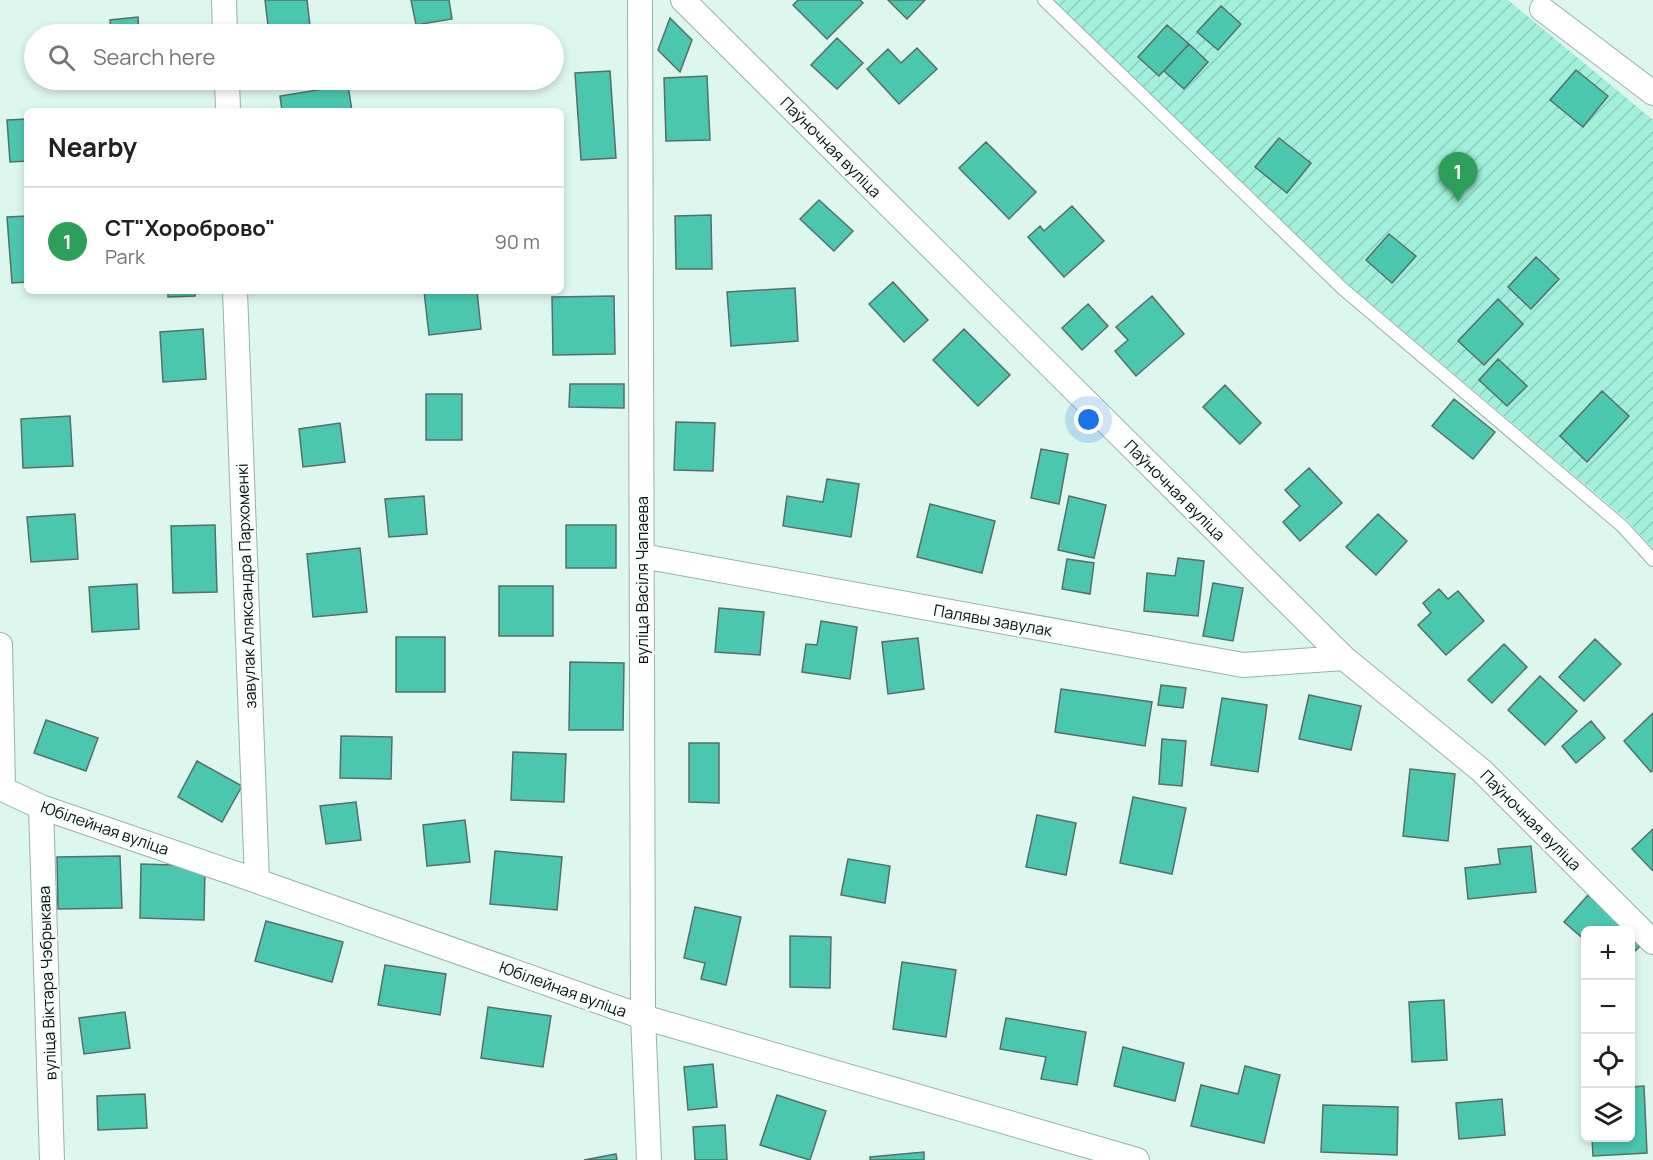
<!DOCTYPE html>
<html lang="en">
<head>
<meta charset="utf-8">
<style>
  body { margin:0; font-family:Manrope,sans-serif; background:#f6f6f6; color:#202124 }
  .controls { position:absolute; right:18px; bottom:18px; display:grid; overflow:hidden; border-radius:9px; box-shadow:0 3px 9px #0003 }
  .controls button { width:54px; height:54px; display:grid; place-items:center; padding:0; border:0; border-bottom:2px solid #e0e0e0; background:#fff; color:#202124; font:30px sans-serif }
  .you { position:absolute; left:1089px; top:420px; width:21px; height:21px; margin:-15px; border:4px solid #fff; border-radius:50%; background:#1a73e8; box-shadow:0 0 0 9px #1a73e833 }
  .badge { display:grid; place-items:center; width:39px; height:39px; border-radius:50%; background:#0f766e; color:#fff; font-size:20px; font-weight:700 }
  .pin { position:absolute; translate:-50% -50px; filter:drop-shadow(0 2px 3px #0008) }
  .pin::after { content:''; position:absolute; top:32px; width:21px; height:18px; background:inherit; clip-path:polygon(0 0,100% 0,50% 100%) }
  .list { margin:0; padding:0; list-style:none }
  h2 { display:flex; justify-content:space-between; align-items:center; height:78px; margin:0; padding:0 24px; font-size:26px }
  h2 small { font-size:20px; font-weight:400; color:#757577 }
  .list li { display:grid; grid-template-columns:39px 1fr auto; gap:18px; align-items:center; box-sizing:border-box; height:108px; padding:0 24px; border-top:2px solid #e0e0e0 }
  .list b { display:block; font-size:22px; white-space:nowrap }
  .list p { margin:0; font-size:20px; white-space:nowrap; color:#757577 }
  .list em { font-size:20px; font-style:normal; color:#757577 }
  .icon { flex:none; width:33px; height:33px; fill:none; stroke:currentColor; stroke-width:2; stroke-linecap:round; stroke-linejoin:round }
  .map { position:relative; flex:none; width:1653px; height:1160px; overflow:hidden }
  .search { position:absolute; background:#fff; box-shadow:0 3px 9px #0003; left:24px; top:24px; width:540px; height:66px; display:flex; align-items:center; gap:15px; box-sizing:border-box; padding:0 21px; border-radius:33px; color:#757577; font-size:22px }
  .panel { position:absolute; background:#fff; box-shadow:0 3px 9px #0003; left:24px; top:108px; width:540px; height:186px; border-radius:9px }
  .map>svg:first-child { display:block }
  .garden { fill:url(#garden-furrows) }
  .building { fill:#4bc7ae; stroke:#586e68; stroke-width:1.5 }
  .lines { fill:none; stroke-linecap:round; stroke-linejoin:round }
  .service-casing { stroke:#99b1aa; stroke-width:14 }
  .minor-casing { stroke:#99b1aa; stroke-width:26 }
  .service { stroke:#fff; stroke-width:12 }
  .minor { stroke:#fff; stroke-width:24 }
  .labels { text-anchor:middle; stroke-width:5; stroke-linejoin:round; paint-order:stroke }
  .street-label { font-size:16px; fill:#0a1311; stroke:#f9fffd }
</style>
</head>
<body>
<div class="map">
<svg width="1653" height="1160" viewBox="0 0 1653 1160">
  <defs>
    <pattern id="garden-furrows" width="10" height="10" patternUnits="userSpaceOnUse" patternTransform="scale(1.5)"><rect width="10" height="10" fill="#a2efdc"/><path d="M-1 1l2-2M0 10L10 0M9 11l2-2" fill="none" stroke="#8accbc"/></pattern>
  </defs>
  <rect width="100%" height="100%" fill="#ddf7ef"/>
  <!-- garden -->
  <path class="garden" d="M1052,0h456l145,120v429l-26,-29 -278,-235z"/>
  <!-- building -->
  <path class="building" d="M265,0h42l4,34h-42z
    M411,0h38l3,19 -36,6z
    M798,0h62l3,3 -36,36 -34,-34z
    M888,0h37l-18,19z
    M1221,6l20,18 -23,26 -21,-18z
    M138,17l1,17h-28l-1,-14z
    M670,18l22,22 -12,32 -22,-22z
    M1167,25l22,19 -30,32 -21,-19z
    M837,38l26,25 -26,26 -26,-24z
    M1189,44l19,18 -24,27 -20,-18z
    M917,48l20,21 -38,35 -32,-35 21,-20 13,14z
    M1576,70l32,26 -25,31 -33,-27z
    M610,71l6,87 -35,2 -6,-87z
    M707,76l3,64 -44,1 -2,-63z
    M348,85l4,26h-70l-2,-15z
    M27,119v42l-17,1 -3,-42z
    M1279,138l32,25 -24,30 -32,-26z
    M986,142l50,50 -27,27 -50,-51z
    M819,200l34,31 -19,20 -34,-32z
    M1072,206l32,35 -40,36 -36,-40 12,-11 4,5z
    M711,215l1,54h-36l-1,-53z
    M27,216v66l-15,1 -5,-66z
    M1389,234l27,22 -24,27 -26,-23z
    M1536,257l23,22 -28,30 -23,-22z
    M893,282l35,38 -24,22 -35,-38z
    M795,288l3,53 -67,5 -4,-54z
    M168,291h27v5l-27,1z
    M424,291h53l4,38 -52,6z
    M614,296l1,58 -62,1 -1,-58z
    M1152,296l32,38 -48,42 -21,-25 13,-11 -12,-13z
    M1498,299l25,25 -39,41 -26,-24z
    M1088,304l20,22 -26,24 -20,-22z
    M203,329l3,50 -43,3 -3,-50z
    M964,329l46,46 -32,31 -45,-46z
    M1498,359l29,27 -20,20 -28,-26z
    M570,384h54v24l-55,-1z
    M1225,385l36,38 -21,21 -37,-37z
    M1602,391l27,25 -42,46 -27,-26z
    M426,394h36v46h-36z
    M1454,399l41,33 -22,27 -41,-33z
    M70,416l3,50 -50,2 -2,-49z
    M676,422l39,1 -2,48 -39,-1z
    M340,423l5,39 -42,5 -4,-38z
    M1041,449l27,5 -9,50 -28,-6z
    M1309,468l33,35 -42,38 -17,-19 17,-16 -15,-16z
    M827,479l32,5 -8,53 -68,-11 4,-30 36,6z
    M424,496l3,38 -38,3 -4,-38z
    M1069,496l37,9 -12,53 -36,-8z
    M930,504l65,17 -13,52 -65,-16z
    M75,514l3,45 -47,3 -4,-45z
    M1378,514l29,27 -31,34 -30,-28z
    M215,525l2,67 -44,1 -2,-67z
    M566,525h50v43h-50z
    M360,548l7,64 -54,5 -6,-63z
    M1178,558l26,3 -6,55 -54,-5 3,-38 28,3z
    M1067,559l27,4 -4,31 -28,-5z
    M1213,583l30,5 -10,53 -30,-5z
    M137,584l2,45 -47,3 -3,-45z
    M499,586h54v50h-54z
    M1439,589l9,10 10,-8 26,30 -38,34 -28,-30 13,-12 -8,-10z
    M719,608l45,4 -4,43 -45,-3z
    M821,621l36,6 -7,52 -48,-7 4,-28 11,1z
    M396,637h49v55h-49z
    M918,638l6,51 -36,5 -6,-52z
    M1595,639l26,25 -37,37 -25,-24z
    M1504,644l23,23 -35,36 -24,-23z
    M570,662l54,1 -1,67h-54z
    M1540,676l37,35 -32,34 -37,-35z
    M1161,685l25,3 -3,20 -25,-3z
    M1061,689l91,13 -7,44 -90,-14z
    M1309,695l52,11 -10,44 -52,-11z
    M1222,698l45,7 -9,67 -47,-7z
    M1653,713v57l-2,2 -27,-31z
    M46,720l52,18 -12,33 -52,-18z
    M1591,721l14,17 -29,25 -14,-17z
    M341,736l51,1 -1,42 -51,-1z
    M1162,739l24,2 -4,45 -23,-2z
    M689,743h30v60l-30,-1z
    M513,752l53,2 -2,48 -53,-2z
    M197,761l45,25 -20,36 -44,-25z
    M1410,769l45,5 -7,67 -45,-5z
    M1133,797l53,11 -14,66 -52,-11z
    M356,802l5,38 -35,4 -6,-38z
    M1037,815l39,8 -10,52 -40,-8z
    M465,820l5,42 -43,4 -4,-41z
    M1653,829v42l-21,-22z
    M1531,846l5,46 -68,7 -3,-31 35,-4 -2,-15z
    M495,851l67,6 -5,53 -67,-6z
    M120,856l2,52 -64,1 -1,-52z
    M848,859l42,7 -5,37 -44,-8z
    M141,864l64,2 -1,54 -64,-2z
    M1588,895l39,35h-41v11l-22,-19z
    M695,907l46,10 -15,68 -25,-6 4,-16 -21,-5z
    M266,921l77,21 -11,40 -77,-21z
    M1630,933l12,11 -12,12z
    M790,936l41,1 -1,51 -40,-1z
    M902,962l54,8 -10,67 -53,-8z
    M385,965l61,9 -6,41 -62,-10z
    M1444,1000l3,60 -35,2 -3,-60z
    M488,1007l63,9 -8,51 -62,-9z
    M125,1012l5,36 -46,6 -5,-36z
    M1006,1018l80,14 -9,53 -36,-6 5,-22 -46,-8z
    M1123,1047l61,16 -9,38 -61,-15z
    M713,1064l4,43 -29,3 -4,-43z
    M1245,1066l35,9 -16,68 -73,-17 10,-41 37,9z
    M1644,1086l3,67 -54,3 -1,-18h38v-51z
    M145,1094l2,34 -49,2 -1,-34z
    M777,1095l49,16 -16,49 -50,-15z
    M1502,1099l3,36 -46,4 -3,-36z
    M1323,1105l75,2 -1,48 -76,-3z
    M725,1125l2,35h-32l-2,-33z
    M924,1152v8h-54v-3z
    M616,1154l1,6h-33z"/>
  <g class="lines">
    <!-- service casing -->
    <g class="service-casing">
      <path id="service" d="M1044,0l299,289 279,237 31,34"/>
    </g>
    <!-- minor casing -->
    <g class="minor-casing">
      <path id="minor" d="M224,0l1,34
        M640,0l3,1017 6,143
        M683,0l661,658 138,113 171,171
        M1542,9l111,84
        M227,80l1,31
        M235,291l22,590
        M642,556l601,109 101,-7
        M0,645l3,143
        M0,788l41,19 216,74 386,136 494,143
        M41,807l11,353"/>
    </g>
    <!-- service -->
    <use href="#service" class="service"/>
    <!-- minor -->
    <use href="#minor" class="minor"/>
  </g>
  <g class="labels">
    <!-- street labels -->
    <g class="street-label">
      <text transform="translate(831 147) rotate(45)" y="6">Паўночная вуліца</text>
      <text transform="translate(1175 490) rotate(45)" y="6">Паўночная вуліца</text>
      <text transform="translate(642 580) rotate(-90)" y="6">вуліца Васіля Чапаева</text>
      <text transform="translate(246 586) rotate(-92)" y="6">завулак Аляксандра Пархоменкі</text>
      <text transform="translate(993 620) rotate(10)" y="6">Палявы завулак</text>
      <text transform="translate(1531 820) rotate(45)" y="6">Паўночная вуліца</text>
      <text transform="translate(105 828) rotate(19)" y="6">Юбілейная вуліца</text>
      <text transform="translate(47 983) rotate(-92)" y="6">вуліца Віктара Чэбрыкава</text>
      <text transform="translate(563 989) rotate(20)" y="6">Юбілейная вуліца</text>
    </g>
  </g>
</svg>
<div class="controls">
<button>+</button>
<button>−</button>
<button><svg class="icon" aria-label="locate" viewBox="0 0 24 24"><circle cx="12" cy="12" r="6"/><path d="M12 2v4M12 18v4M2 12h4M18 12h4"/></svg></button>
<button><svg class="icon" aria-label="layers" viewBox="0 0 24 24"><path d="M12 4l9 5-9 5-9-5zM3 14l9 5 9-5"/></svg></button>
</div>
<div class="you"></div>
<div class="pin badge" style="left:1458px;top:202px;background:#2e9e5b">1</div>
<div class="search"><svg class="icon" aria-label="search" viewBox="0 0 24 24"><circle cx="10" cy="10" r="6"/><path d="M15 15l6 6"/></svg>Search here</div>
<section class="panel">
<h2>Nearby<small></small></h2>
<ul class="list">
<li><span class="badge" style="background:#2e9e5b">1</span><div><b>СТ&quot;Хороброво&quot;</b><p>Park</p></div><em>90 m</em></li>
</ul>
</section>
</div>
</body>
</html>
